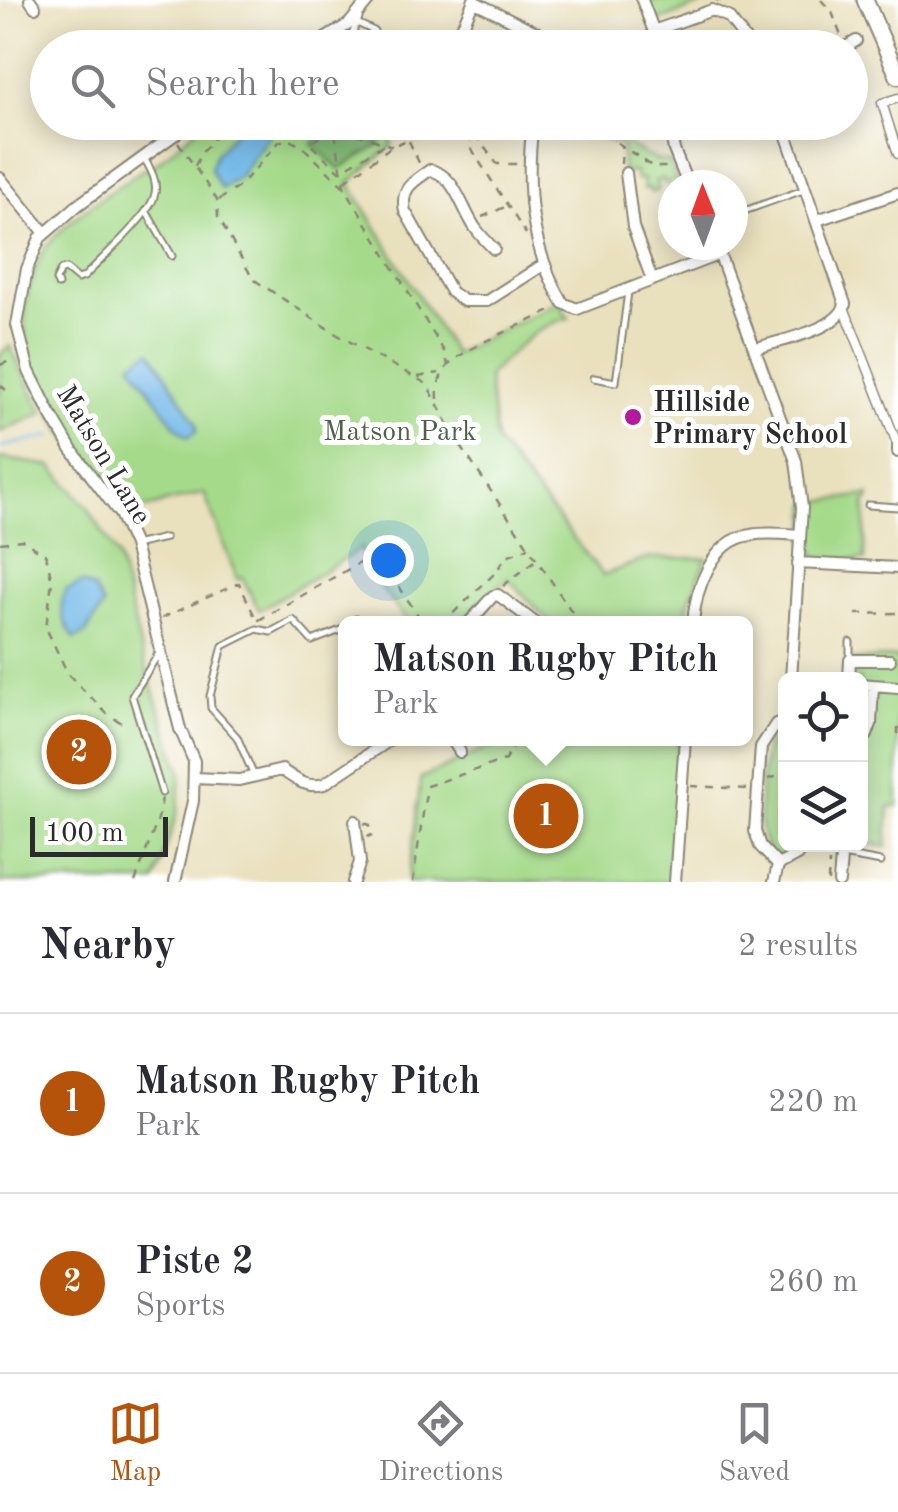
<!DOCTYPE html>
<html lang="en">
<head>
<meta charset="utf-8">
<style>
  body { margin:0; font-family:"Old Standard TT",serif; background:#f7f7f7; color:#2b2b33 }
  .controls { position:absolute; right:30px; bottom:30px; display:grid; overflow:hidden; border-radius:15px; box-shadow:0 5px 25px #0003 }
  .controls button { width:90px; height:90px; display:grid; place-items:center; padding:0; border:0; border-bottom:2px solid #e1e1e2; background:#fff; color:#2b2b33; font:50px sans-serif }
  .compass { position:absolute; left:658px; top:170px; width:90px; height:90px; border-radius:50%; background:#fff; box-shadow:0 5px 25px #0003; rotate:359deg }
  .scale { position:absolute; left:30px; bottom:25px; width:138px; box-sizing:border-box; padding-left:10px; border:5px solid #2b2b2b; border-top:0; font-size:28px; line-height:35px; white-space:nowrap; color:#2b2b2b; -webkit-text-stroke:8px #fff; paint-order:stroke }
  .you { position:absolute; left:388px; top:560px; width:35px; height:35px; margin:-25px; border:8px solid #fff; border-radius:50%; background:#1a73e8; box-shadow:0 0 0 15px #1a73e833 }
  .badge { display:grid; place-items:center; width:65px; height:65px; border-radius:50%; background:#b45309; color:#fff; font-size:32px; font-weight:700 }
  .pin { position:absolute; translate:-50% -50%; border:5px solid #fff; box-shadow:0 2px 10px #0006 }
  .popup { position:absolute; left:338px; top:616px; width:415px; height:130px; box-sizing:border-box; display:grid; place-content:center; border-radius:15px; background:#fff; filter:drop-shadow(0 2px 8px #0005); font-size:32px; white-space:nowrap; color:#7c7c81 }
  .popup b { font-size:38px; color:#2b2b33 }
  .popup::after { content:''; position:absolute; left:50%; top:100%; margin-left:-20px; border:20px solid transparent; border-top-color:#fff }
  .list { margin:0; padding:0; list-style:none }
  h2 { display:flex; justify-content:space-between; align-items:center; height:130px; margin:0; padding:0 40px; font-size:42px }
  h2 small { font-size:32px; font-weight:400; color:#7c7c81 }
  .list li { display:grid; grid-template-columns:65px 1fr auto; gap:30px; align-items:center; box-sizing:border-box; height:180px; padding:0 40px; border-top:2px solid #e1e1e2 }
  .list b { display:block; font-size:38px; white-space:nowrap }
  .list p { margin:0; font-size:32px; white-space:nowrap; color:#7c7c81 }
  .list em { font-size:32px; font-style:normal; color:#7c7c81 }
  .icon { flex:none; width:55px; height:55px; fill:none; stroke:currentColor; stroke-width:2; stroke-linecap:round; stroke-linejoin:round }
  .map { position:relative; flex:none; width:898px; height:882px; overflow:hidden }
  .search { position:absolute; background:#fff; box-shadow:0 5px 25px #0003; left:30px; right:30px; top:30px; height:110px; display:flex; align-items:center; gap:25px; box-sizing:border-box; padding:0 35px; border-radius:55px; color:#7c7c81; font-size:38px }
  .sheet { height:490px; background:#fff }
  nav { display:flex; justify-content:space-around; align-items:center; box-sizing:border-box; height:140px; border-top:2px solid #e1e1e2; background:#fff; font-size:28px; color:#7c7c81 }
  nav a { display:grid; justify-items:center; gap:5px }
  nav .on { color:#b45309 }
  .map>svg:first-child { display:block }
  .green { fill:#a6da8b; stroke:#68825b; stroke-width:2.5 }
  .forest { fill:#84ba77; stroke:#587251; stroke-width:2.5 }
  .water { fill:#71b8e8; stroke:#4e728a; stroke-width:2.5 }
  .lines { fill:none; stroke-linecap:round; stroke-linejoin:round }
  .stream { stroke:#71b8e8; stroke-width:2.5 }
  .service-casing { stroke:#8a8674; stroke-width:9 }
  .pedestrian-casing { stroke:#8a8674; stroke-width:11 }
  .minor-casing { stroke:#8a8674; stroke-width:14 }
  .secondary-casing { stroke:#8a8674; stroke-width:19 }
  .path { stroke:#8a8674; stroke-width:2.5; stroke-dasharray:8 8; stroke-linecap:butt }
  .service { stroke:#fff; stroke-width:5 }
  .pedestrian { stroke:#fff; stroke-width:8 }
  .minor { stroke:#fff; stroke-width:10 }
  .secondary { stroke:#fff; stroke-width:15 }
  .poi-dot { fill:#b5179e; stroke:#fff; stroke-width:4 }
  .labels { text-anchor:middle; stroke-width:10; stroke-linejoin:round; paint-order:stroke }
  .poi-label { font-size:28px; font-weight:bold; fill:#2b2b2b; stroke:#fff; text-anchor:start }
  .park-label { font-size:28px; fill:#506048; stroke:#fff }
  .street-label { font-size:28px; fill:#2b2b2b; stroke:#fff }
</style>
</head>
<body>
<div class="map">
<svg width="898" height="882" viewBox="0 0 898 882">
  <rect width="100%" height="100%" fill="#fff"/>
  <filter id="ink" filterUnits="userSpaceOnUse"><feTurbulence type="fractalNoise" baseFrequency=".01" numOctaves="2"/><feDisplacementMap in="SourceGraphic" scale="20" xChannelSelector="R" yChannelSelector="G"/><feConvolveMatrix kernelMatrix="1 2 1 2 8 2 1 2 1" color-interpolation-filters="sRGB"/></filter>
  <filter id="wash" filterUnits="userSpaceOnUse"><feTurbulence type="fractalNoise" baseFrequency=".0048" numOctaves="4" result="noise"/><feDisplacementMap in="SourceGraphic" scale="40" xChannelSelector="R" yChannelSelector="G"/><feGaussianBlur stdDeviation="2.25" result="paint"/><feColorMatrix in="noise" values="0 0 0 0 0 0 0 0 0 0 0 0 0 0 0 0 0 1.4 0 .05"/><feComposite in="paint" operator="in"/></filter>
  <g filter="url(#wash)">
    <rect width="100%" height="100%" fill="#e9e0bd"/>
    <!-- green -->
    <path class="green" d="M642,0h63l1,3 -53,20z
      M203,123h182l5,2 2,21 -43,37 105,171 104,-52 11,16c-34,7 -57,35 -81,58l8,66 107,133 45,-17h59l-19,45 -2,20h-136l-42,-45 -48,45h-51l-43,-54 -4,-21 -103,62 -17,-33 -5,2 -33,-86 -78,20c-52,-63 -123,-142 -95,-230 4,-12 8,-26 15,-36 24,-31 64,-54 96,-77l8,-1z
      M570,123c42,-1 73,42 99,38l8,20 -12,3 -2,-5 -7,2 3,9 -8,3 -2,-5 -5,1 -1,-10h-7l-1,-7 -13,1v-26z
      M10,346l33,67 -43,19v-78z
      M0,458l51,8 37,42 30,49 25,101 38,116 -3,36 -23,72h-155l3,-18h-3z
      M869,495l-1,6 -3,1v58l-45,-2 -13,-13 1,-42z
      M898,657v149h-9l-2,41 -23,-4 -2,7 -17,-5 15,-1v-165h-11l1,-19z
      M785,723l1,121 14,1c-4,5 -11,13 -19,12 -33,-1 -18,-94 -14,-114l3,-7z
      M508,739h171l-9,143h-262l13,-104z"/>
    <!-- forest -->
    <path class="forest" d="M335,128l46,16 -42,25 -27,-25z"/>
    <!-- water -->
    <path class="water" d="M242,123h28l2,8 -32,45 -19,13 -11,-20 5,-14z
      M151,351l45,71 1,9 -9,6 -12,-10 -45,-64z
      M82,583l12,6 9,17 -18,28 -10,5c-12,-15 -18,-31 -9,-49z"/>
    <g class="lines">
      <!-- stream -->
      <path class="stream" d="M0,447l52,-11"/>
    </g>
  </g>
  <g filter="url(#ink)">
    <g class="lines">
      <!-- service casing -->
      <g class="service-casing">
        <path id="service" d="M360,15l-3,8 17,8
          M352,34l5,-11
          M674,133l34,-11
          M747,210l59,-21
          M146,211l26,45
          M58,285l-2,-5 5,-10 5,-1 12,10 6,-2c16,-17 64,-60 70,-80 5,-14 -3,-27 -10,-39
          M594,378l22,4 12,-90
          M868,505l30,2
          M134,545l31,-7
          M354,624l2,-5
          M850,642v18
          M159,653l-27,43 30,97
          M254,776l-17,-39 -26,-29 -1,-12 13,-50 34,-17 14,3 22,-12 19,21 34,-13
          M842,855l39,7"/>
      </g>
      <!-- pedestrian casing -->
      <g class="pedestrian-casing">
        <path id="pedestrian" d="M898,98l-16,5 16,51
          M845,310l53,136"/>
      </g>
      <!-- minor casing -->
      <g class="minor-casing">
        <path id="minor" d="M30,0l5,7
          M642,0l18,48
          M473,1l65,32 9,15
          M656,30l56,-20 16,7 24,31
          M310,48l39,-24 20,-24
          M453,48l21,-48
          M844,48l12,-7
          M533,122c-8,64 -3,125 30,181l14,6 143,-55
          M669,122l5,28 14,35
          M626,173l7,54 19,53
          M0,178l45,55
          M817,220l81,-27
          M716,245l80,216 6,47 -11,171
          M494,249c-6,-6 -13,-13 -18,-20 -14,-19 -20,-54 -46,-59 -17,12 -30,18 -25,41l46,81 13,9h23l56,-36
          M757,348c24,-8 82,-18 88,-44l-63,-182
          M898,445v7
          M798,563l100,5
          M468,624l25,-28 5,-1 39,29
          M693,624c2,-35 19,-84 58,-89 16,-3 33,-1 49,0
          M849,679l1,-19h40
          M860,684l38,3
          M451,738l9,14
          M860,738l7,-3 4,-11 2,-39
          M195,778l44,2 43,-10c13,9 25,19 42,14l69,-46
          M778,865l-18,-19 -5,-15 6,-84 15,-23 10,-3
          M175,882l18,-81 1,-40 -14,-32 -46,-184 -14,-31 -49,-65 -22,-38 -20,-40 -12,-46 10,-56 13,-31 38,-33 114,-83
          M353,882l7,-20 -5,-41
          M675,882l10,-144
          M774,882l4,-17 19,-10 7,-11
          M839,882l3,-38"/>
      </g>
      <!-- secondary casing -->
      <g class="secondary-casing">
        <path id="secondary" d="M865,0l33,76"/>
      </g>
      <!-- path -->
      <path class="path" d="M716,0l5,1
        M821,0l11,12 9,24
        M326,122l8,4 10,60 101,167 3,12
        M465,122l32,42h25
        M574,122l35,15 44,30h17
        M474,135l-6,9 58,90
        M410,138l8,-16
        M409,141l11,24
        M178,142l39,58 1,17 35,62 83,55 91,50 29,55 124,185
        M383,145l-43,26 -30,-27 24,-18 58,20
        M621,164l1,-19
        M195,166l6,-13 26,-31
        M345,181l47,-35 18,-7
        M219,200l21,-14 39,-44 8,-3 15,7 41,40
        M482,217l25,-11
        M0,365l14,-6
        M418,377l21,-4
        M0,385l6,5
        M438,399c-1,-11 1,-21 8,-31 16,-21 81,-44 108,-59
        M0,543l22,-3 24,15 6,26 -6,47 22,46 39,40 15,9
        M503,586l33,-26
        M856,614l42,-1
        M162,618l77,-35 18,38 120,-68 42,64 14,7
        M442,624l53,-51 12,-17 22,-9
        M782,712l3,-27
        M898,727v7
        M768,779l18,-5
        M691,786l57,3
        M364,823l6,2 2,10 -5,2
        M135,882l23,-63 4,-21
        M413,882l14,-96 78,-26 9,-15 9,-7
        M828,882l1,-20"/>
      <!-- service -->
      <use href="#service" class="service"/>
      <!-- pedestrian -->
      <use href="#pedestrian" class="pedestrian"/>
      <!-- minor -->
      <use href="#minor" class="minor"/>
      <!-- secondary -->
      <use href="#secondary" class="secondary"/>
    </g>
  </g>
  <!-- markers -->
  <circle class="poi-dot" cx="633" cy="417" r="10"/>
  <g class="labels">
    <!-- poi labels -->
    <g class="poi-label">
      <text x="653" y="411">Hillside<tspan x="653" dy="32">Primary School</tspan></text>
    </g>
    <!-- park labels -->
    <g class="park-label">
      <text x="400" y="440">Matson Park</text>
    </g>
    <!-- street labels -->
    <g class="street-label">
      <text transform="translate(105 454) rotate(59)" y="10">Matson Lane</text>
    </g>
  </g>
</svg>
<div class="controls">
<button><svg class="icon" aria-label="locate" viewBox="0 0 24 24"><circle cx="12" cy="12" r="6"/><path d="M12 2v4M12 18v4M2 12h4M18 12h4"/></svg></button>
<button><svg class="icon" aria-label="layers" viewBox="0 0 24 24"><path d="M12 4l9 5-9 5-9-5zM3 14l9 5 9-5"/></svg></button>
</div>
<svg class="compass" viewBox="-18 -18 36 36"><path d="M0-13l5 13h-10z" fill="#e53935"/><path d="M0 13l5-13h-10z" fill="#7c7c81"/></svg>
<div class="scale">100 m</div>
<div class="you"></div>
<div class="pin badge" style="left:546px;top:816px">1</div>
<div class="popup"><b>Matson Rugby Pitch</b>Park</div>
<div class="pin badge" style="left:79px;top:752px">2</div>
<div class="search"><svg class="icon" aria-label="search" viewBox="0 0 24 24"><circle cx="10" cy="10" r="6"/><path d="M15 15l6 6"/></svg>Search here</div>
</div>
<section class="sheet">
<h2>Nearby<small>2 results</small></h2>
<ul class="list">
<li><span class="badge">1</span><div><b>Matson Rugby Pitch</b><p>Park</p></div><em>220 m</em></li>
<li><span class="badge">2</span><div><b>Piste 2</b><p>Sports</p></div><em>260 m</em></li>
</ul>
</section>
<nav>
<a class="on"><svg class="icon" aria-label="map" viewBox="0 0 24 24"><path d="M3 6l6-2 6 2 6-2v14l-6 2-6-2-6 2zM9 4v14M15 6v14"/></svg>Map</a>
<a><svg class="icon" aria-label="directions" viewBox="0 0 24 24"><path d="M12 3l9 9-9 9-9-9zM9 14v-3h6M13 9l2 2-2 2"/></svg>Directions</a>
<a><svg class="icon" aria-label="saved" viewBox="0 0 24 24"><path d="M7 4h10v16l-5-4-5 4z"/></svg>Saved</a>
</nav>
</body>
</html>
